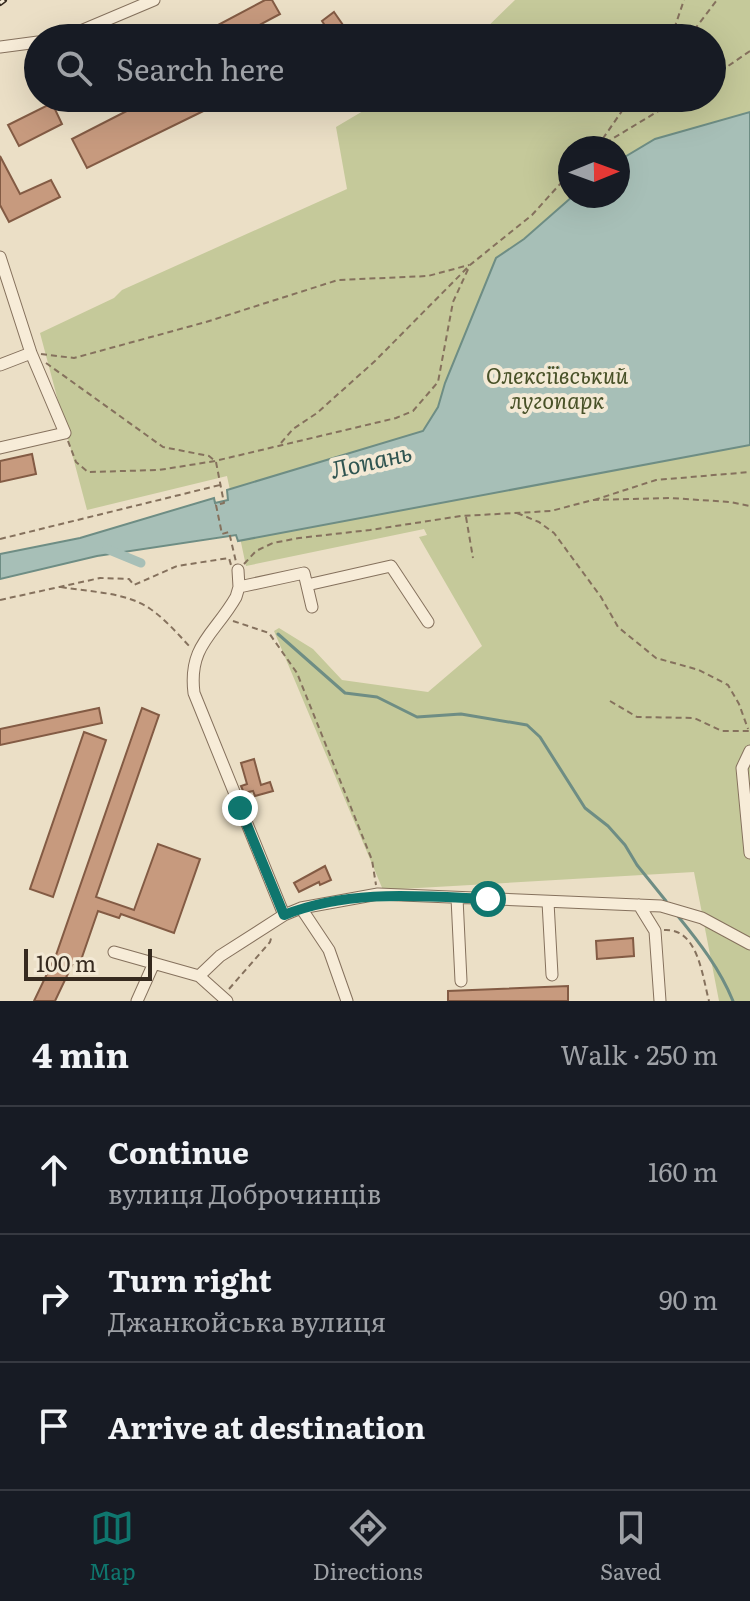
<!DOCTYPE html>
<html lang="en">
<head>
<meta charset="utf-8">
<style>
  body { margin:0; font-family:Literata,serif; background:#242831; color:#f1f3f6 }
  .compass { position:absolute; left:558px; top:136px; width:72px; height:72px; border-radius:50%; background:#171b24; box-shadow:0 8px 32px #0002; rotate:89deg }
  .scale { position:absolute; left:24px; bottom:20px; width:128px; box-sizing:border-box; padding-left:8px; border:4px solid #362a1f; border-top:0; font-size:22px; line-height:28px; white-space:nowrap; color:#362a1f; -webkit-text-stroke:6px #f3e9d5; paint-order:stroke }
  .stop { position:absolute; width:24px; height:24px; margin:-18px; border:6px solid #0f766e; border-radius:50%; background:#fff }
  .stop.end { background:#0f766e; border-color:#fff; box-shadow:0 2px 8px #0008 }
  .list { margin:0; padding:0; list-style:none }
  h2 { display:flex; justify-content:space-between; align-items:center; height:104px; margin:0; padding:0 32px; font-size:34px }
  h2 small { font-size:26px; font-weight:400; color:#9ea1a6 }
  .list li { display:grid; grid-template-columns:52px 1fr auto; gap:24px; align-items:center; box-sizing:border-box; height:128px; padding:0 32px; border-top:2px solid #363941 }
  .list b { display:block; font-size:30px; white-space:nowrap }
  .list p { margin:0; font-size:26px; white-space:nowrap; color:#9ea1a6 }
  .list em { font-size:26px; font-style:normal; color:#9ea1a6 }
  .icon { flex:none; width:44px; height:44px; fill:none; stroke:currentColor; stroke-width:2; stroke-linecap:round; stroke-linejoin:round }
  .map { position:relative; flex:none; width:750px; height:1001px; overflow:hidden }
  .search { position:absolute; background:#171b24; box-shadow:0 8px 32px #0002; left:24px; right:24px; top:24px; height:88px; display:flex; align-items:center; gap:20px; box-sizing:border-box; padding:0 28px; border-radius:44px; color:#9ea1a6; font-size:30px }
  .sheet { height:488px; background:#171b24 }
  nav { display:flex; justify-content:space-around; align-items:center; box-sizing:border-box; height:112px; border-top:2px solid #363941; background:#171b24; font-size:22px; color:#9ea1a6 }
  nav a { display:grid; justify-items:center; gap:4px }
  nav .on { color:#0f766e }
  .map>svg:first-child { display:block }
  .green { fill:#c5c99a; fill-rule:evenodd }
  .water { fill:#a7bfb7; stroke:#6e8d84; stroke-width:2 }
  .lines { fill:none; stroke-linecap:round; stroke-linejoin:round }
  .stream { stroke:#6e8d84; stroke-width:3 }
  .canal { stroke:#a7bfb7; stroke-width:9 }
  .building { fill:#c79a7e; stroke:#835b44; stroke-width:2 }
  .minor-casing { stroke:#85715d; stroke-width:13 }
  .path { stroke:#85715d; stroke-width:2; stroke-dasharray:6 4; stroke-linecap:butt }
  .minor { stroke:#f7ecd8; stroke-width:11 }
  .rail-casing { stroke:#362a1f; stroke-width:6 }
  .rail { stroke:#f3e9d5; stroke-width:3; stroke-dasharray:9; stroke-linecap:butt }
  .route { stroke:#0f766e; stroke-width:10 }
  .labels { text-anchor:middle; stroke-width:8; stroke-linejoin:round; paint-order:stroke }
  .park-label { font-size:22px; font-style:italic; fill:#485127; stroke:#f3e9d5 }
  .water-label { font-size:24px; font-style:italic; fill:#305551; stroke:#f3e9d5 }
</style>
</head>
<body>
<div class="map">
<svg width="750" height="1001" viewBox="0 0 750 1001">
  <rect width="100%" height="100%" fill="#ebdfc6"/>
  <!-- green -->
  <path class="green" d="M515,0h235v1001h-31l-25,-129 -311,18 -109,-259 5,-3 34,21 29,31 86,12 54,-46 -63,-109 8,-2 -3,-6 -178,37 -19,-90 -140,34 -47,-177 74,-35 8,-8 225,-101 -11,-62 49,-29h327v-60h-236zM570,148h48v48h-48z"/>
  <!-- water -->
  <path class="water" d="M750,112v333l-512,96 -2,-6 -139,21 -97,23v-25l80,-16 134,-40 1,5 13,-3 -1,-10 196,-59 15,-24 7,-24 51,-125 28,-19 49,-43h45v-35l37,-22z"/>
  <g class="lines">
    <!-- stream -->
    <path class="stream" d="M278,634l67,59 32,4 40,20 44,-3 66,11 13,12 45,71 23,18 17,19 12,20 29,36
      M677,915c22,27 43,54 56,86"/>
    <!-- canal -->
    <path class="canal" d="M107,549l34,14"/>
  </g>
  <!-- building -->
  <path class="building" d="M265,0h7l8,14 -45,24h-29l-3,-5z
    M334,12l18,26h-19l-11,-17z
    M152,98h6l3,6 13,-6h56l-143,70 -15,-29z
    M52,103l10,21 -43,22 -11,-21z
    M0,156l20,38 31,-14 9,17 -51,25 -9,-17z
    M32,454l4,20 -36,8v-21z
    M99,708l3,15 -102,22v-16z
    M142,708l17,7 -63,182 38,13 24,-66 42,15 -26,74 -53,-19 -2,4 -21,-7 -18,52 -6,-2 -19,40h-21l22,-46z
    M84,732l22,8 -53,157 -23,-8z
    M254,759l7,26 9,-3 3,9 -18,5 -2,-5 -9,2 -3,-7 6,-2 -6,-21z
    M325,866l6,14 -11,5 -1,-3 -20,10 -5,-9z
    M633,938l1,18 -37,3 -1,-18z
    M568,986v15h-120v-10z"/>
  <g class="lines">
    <!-- minor casing -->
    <g class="minor-casing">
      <path id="minor" d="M64,38l90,-38
        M0,47l38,-5
        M0,257l31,96 34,80 -65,15
        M0,365l31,-12
        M238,570l1,17 -3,10c-21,37 -48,48 -42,96l90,222
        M307,585l84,-19 37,56
        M239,587l65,-14 8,34
        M750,751l-8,17 8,85
        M457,898l4,83
        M548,902l4,73
        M639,905l16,26 5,70
        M301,908l28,42 18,51
        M114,952l85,24 28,25
        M199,976l21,-20 64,-41 17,-7 77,-14 283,12 41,12 48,26
        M137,1001l17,-38"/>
    </g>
    <!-- path -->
    <path class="path" d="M671,38l13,-38
      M688,38l29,-38
      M712,77l38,-26
      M597,147l34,-49
      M597,148l83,-50
      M41,354l33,4 132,-36 132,-42 90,-4 41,-11
      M46,363l117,84 46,9 5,4
      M68,441l8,21 12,10 71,-2 56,-9 181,-43 17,-7 25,-29 15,-80 17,-37 62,-50 38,-42
      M281,443l12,-14 24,-16 58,-52 93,-94
      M216,462l8,41 -8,2 6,29 7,-2 7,30
      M594,500l62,-20 94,-8
      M517,513l22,9 15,11 47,64 17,30 38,31 43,12 29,15 11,19 9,25
      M466,517l7,41
      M0,539l220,-54
      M244,564l12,-13 17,-8 26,-5 71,-8 91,-14 90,-5 42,-11 77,-2 60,4 20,4
      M61,587c28,5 64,5 88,21 16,11 29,26 42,40
      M0,600l100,-22 29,1 5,6 43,-19 52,-8 2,7
      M233,621l36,12 28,40 75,187 4,25
      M610,701l27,16 57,1 28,13h28
      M664,930c34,-2 38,45 45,71
      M229,989l41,-47 2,-7"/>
    <!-- minor -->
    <use href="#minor" class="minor"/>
    <!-- rail casing -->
    <g class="rail-casing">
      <path id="rail" d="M0,3l4,-3"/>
    </g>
    <!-- rail -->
    <use href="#rail" class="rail"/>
  </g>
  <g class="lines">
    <!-- route -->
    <path class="route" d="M240,808l44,107c66,-26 135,-19 204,-16"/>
  </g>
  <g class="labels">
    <!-- park labels -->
    <g class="park-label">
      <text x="557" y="384">Олексіївський<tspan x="557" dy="25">лугопарк</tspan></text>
    </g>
    <!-- water labels -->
    <g class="water-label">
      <text transform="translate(371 462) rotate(-13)" y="8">Лопань</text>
    </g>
  </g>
</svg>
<svg class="compass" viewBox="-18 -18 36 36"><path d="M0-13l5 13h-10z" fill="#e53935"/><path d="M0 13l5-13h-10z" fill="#9ea1a6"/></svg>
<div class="scale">100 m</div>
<div class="stop" style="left:488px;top:899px"></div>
<div class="stop end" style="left:240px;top:808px"></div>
<div class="search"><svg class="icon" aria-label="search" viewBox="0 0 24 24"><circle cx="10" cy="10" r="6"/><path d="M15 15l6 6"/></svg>Search here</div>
</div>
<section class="sheet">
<h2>4 min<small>Walk · 250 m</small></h2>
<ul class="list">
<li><svg class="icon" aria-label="ahead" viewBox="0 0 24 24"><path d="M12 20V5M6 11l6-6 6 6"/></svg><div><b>Continue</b><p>вулиця Доброчинців</p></div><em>160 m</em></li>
<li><svg class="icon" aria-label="right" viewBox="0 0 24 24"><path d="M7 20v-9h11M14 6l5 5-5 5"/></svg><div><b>Turn right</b><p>Джанкойська вулиця</p></div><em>90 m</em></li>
<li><svg class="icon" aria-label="arrive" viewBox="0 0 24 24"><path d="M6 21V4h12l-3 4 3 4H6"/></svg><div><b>Arrive at destination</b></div></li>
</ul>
</section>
<nav>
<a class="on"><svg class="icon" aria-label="map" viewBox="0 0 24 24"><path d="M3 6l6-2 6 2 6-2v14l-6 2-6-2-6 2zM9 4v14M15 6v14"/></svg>Map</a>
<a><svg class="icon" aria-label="directions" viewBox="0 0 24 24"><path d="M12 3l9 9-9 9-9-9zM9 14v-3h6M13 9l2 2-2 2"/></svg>Directions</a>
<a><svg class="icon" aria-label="saved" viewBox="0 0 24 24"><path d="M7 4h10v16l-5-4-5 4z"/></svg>Saved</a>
</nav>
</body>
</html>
